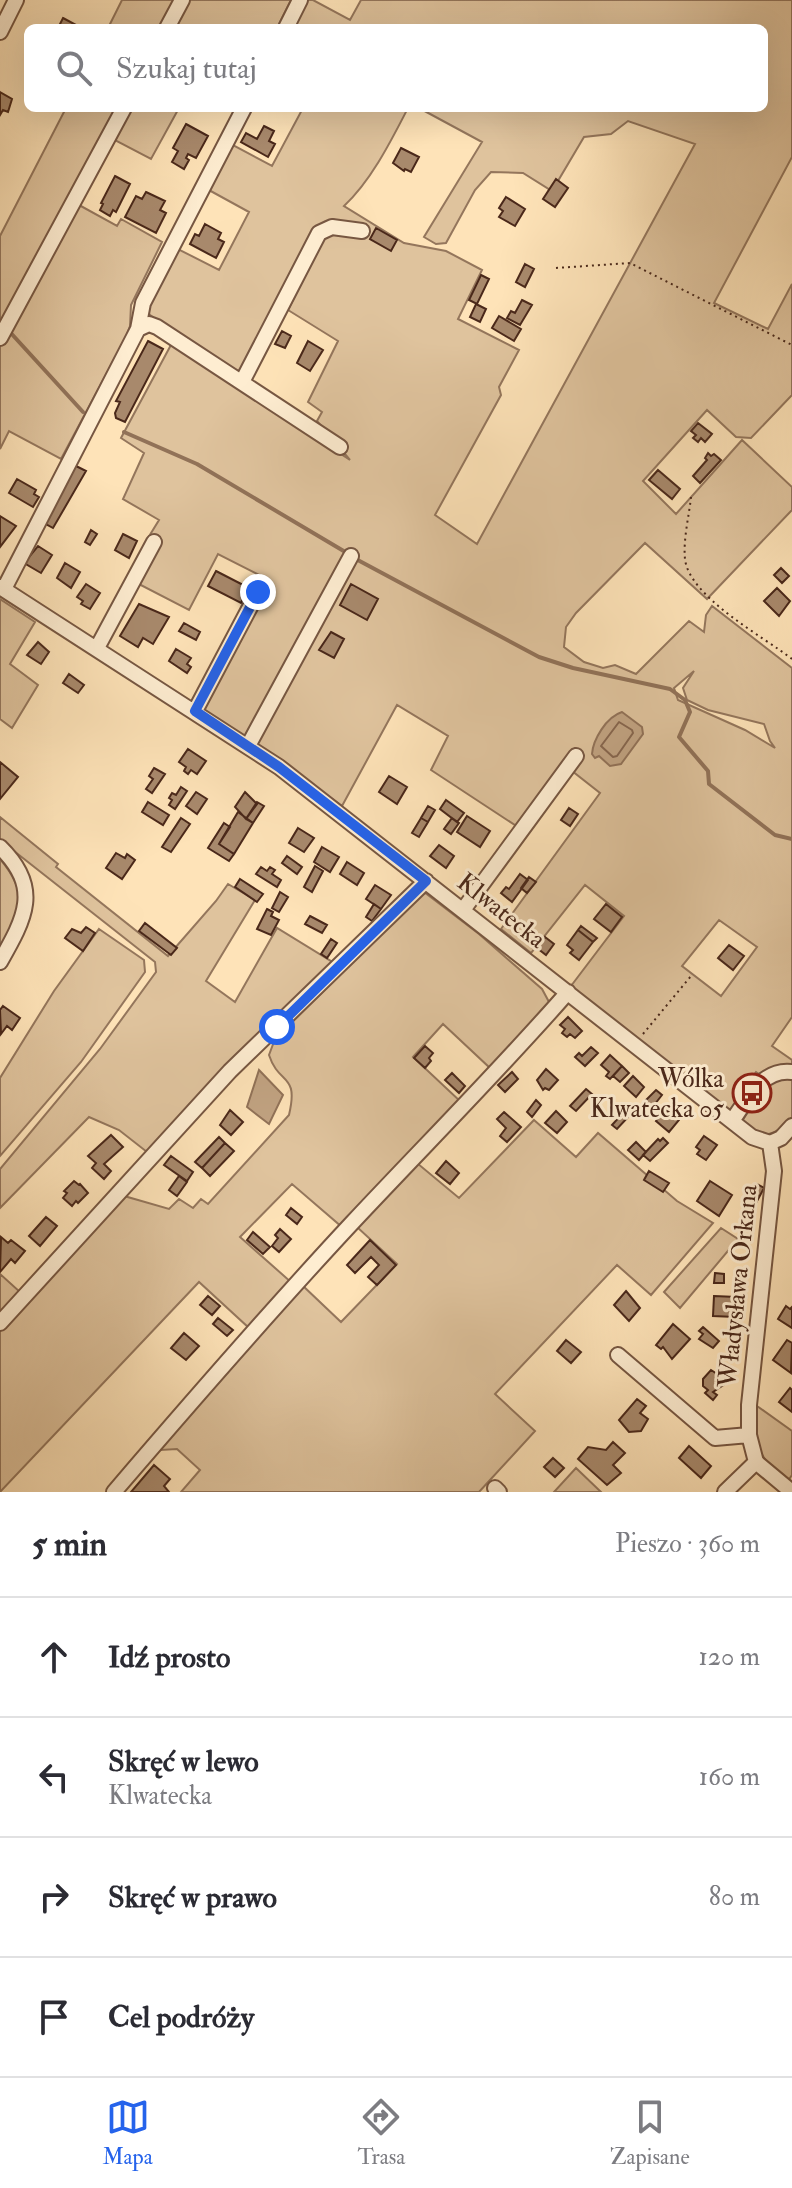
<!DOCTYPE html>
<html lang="pl">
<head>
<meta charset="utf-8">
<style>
  body { margin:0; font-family:"IM FELL Double Pica",serif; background:#f2f2f3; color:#2b2b33 }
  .stop { position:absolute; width:24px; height:24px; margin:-18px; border:6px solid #2563eb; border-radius:50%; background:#fff }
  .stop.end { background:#2563eb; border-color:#fff; box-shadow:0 2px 8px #0008 }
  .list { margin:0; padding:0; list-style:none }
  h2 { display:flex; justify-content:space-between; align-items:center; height:104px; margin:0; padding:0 32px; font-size:34px }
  h2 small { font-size:26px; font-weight:400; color:#7c7c81 }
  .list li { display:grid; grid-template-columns:52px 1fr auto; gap:24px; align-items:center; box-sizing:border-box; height:120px; padding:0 32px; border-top:2px solid #e1e1e2 }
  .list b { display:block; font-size:30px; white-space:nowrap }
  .list p { margin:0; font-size:26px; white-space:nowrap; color:#7c7c81 }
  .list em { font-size:26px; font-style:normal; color:#7c7c81 }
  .icon { flex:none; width:44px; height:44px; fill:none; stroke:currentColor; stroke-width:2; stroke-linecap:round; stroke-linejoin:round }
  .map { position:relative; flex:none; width:792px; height:1492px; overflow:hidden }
  .search { position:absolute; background:#fff; box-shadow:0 8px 32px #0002; left:24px; right:24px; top:24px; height:88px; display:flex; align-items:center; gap:20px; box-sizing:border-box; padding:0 28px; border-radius:12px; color:#7c7c81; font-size:30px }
  .sheet { height:584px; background:#fff }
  nav { display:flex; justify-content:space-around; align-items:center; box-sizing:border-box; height:112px; border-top:2px solid #e1e1e2; background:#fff; font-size:22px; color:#7c7c81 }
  nav a { display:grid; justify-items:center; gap:4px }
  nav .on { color:#2563eb }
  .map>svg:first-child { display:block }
  .green { fill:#dfc39d; stroke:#94765c; stroke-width:2; fill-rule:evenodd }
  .water { fill:#c1a382; stroke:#917258; stroke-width:2 }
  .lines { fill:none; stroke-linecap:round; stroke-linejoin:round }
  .shore { stroke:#86664e; stroke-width:2 }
  .stream { stroke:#917258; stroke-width:4 }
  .building { fill:#a8896c; stroke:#4a281a; stroke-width:2 }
  .minor-casing { stroke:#775742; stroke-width:18 }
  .path { stroke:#4a281a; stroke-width:2; stroke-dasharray:2 4; stroke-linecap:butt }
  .minor { stroke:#feedd1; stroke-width:14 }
  .route { stroke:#2563eb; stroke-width:10 }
  .labels { text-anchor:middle; stroke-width:6; stroke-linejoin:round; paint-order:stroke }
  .street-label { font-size:26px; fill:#4a281a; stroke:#feedd1 }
  .poi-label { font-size:26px; fill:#4a281a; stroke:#feedd1; text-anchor:end }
</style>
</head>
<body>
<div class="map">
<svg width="792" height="1492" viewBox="0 0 792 1492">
  <rect width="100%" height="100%" fill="#fee3b8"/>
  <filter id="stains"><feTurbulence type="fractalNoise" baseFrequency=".0025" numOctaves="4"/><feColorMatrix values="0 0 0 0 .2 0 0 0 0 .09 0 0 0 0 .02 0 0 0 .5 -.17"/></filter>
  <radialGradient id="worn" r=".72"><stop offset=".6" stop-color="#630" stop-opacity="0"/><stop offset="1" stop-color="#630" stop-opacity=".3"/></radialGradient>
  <!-- green -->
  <path class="green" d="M122,0h169l-14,28h-169z
    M307,0h6l37,20 11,-20h431v157l-78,146 54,26 24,-45v111l-41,43 -15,-1 -29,-27 -64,71 33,33 66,-74 50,47v23l-85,89 -62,-56 -69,70 -10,14 -2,20 20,15 19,6 12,-3 21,9 53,-53 15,11 2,-17 6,-9 80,62v349l-20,29 20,14v4l-18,3 -15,7 -3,-2 -20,28 3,3 -10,7 -12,-5 -146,-119 53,-70 -39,-31 -54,68 -30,-24 99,-136 -28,-22 -45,62 -96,-63 17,-34 -51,-31 -55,101 -52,-38 -92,-62 71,-126 -51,-26 -29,56 -56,-29 20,-39 -5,-4 11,-18 -36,-21 21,-46 -23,-15 51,-95 178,117 -33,-39 5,-9 -14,-10 30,-61 -50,-31 45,-90 -9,2 -10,11 -69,135 -6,3 -6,-1 -76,-49 -8,-7 -2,-7 29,-59 43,22 30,-58 -42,-23 26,-44 39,21 31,-58h105c-17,33 -37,73 -64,98l60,37 42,8 36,19 -24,49 61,31 -20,37 2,8 -66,120 42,29 218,-400 -67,-23 -17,13 -27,3 -32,54 -29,-18 -32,-1 -16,18 -29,53 -10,1 -12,-7 58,-95 -63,-34h345v-80h-471zM694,671l-11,17 4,12 21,10 56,14 6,17 5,7 -30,-18 -67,-30 -4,-12zM719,920l38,27 -36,49 -39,-30z
    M66,108h113l-28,51 -36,-19 -36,65 38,21 4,-7 41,23 -31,63 -1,21 -5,13 -64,120 -52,-28 -9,18v-213z
    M0,599l35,23 -25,42 28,21 -26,43 -12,-9z
    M0,817l58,47 -2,3 112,89 48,-55 12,-17 27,16 -49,81 29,21 42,-74 57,35 -82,76 -105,113 -28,-22 -30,-13 -89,91v-39l100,-120 56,-77 -1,-10 -155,-122z
    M0,859c32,38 20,56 0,95z
    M424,892l55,42 63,55 7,13 -2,8 -57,58 -47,-44 -30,33 48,45 -119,125 -50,-43 -52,53 52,46 -44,44 -49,-45 -199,210v-164l124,-132 45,13 10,-10 14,9 8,-9 7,5 81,-89c10,-43 -10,-29 -20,-60l6,-16z
    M99,929l45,31 1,12 -64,90 -81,94v-78l54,-87z
    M792,1078v39c-10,11 -17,18 -32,18l-18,-14 24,-37 6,-5z
    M534,1120l42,37 22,-24 79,68 36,22 -62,72 -34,-30 -122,129 40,37 -56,61h-298l19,-22 -23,-21 -16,1 4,-12 137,-153 39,37 56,-58 -40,-37 60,-64 42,35z
    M721,1228l17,11 -58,69 -16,-16z
    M0,1274l20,18 -20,22z
    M757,1406l35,25v44l-5,7c-32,-29 -32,-34 -30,-76z
    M576,1468l25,24h-47z"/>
  <!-- water -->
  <path class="water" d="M622,712l20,15 1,7 -22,30 -11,2 -11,-10 -4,2 -3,-4c1,-14 14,-37 30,-42z
    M259,1070l24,25 -14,29 -22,-17z"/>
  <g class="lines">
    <!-- shore -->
    <path class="shore" d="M619,722l13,8 1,3 -16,23 -4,1 -12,-11z"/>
    <!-- stream -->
    <path class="stream" d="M9,331l74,81
      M124,432l73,32 150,89
      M354,558l185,99 34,11 97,21 15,11 5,12 -11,25 29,34 1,13 66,51 17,4"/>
  </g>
  <!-- building -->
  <path class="building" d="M63,18l17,9v1h-22z
    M0,92l12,7 -4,13 -5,-2 -3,5z
    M186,124l22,12 -12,22 -8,-4 -2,4 3,2 -5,9 -12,-7 6,-11 -5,-3z
    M264,126l10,5 -5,10 6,3 -7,13 -27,-15 5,-9 11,6z
    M401,148l18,9 -8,15 -6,-3 -1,2 -11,-8z
    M115,176l15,8 -14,28 -3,-2 -3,6 -10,-6 3,-6 -2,-1z
    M556,179l12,9 -13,19 -12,-8z
    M146,192l19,9 -5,9 6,3 -10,20 -31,-16 11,-21 6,3z
    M506,197l19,12 -10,17 -16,-9 4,-6 -4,-3z
    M205,224l16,9 -3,6 6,3 -8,16 -26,-14 5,-10 4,2z
    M376,228l21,12 -6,11 -21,-12z
    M525,264l9,5 -9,18 -9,-5z
    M481,275l8,4 -12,25 -8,-4z
    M522,300l10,5 -12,20 -13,-7 4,-7 4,2z
    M476,304l10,5 -6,13 -10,-5z
    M499,316l22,13 -7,12 -22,-13z
    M282,331l9,5 -6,12 -10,-4z
    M148,341l15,8 -38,73 -9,-4 -1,-5 5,-11 -4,-1z
    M308,341l15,9 -13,21 -13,-8z
    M698,423l14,11 -7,8 -4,-4 -3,4 -5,-4 3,-3 -5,-4z
    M708,453l3,3 3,-2 7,6 -21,23 -7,-7 14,-16 -2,-2z
    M74,465l12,6 -33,57 -9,-5z
    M658,470l22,19 -8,10 -23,-19z
    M17,479l19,11 -2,4 5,3 -6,10 -24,-14z
    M0,516l16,10 -16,21z
    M91,530l6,4 -7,11 -5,-3z
    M123,534l14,7 -8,17 -14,-8z
    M38,546l14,9 -11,18 -17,-10z
    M65,563l15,9 -9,16 -14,-10z
    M781,568l8,8 -7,7 -8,-8z
    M216,571l33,17 -8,15 -33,-17z
    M86,584l14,9 -10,16 -9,-5 2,-3 -6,-4z
    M351,584l27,15 -11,21 -27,-15z
    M777,588l13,13 -11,15 -15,-15z
    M139,604l30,13 -16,27 -10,-6 -5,9 -18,-11z
    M184,623l16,9 -4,8 -17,-9z
    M331,632l13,7 -10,19 -15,-8z
    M38,642l11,10 -8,12 -14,-9z
    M176,649l15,9 -4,6 4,3 -4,6 -18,-12z
    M69,674l15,11 -6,8 -15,-10z
    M188,749l18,12 -9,13 -6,-4 -3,4 -4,-3 2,-4 -7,-5z
    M0,762l18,15 -18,22z
    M154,768l11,6 -13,19 -6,-4 7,-10 -4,-3z
    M389,776l18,11 -10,17 -18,-12z
    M181,787l6,4 -12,18 -6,-4 3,-5 -3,-2 3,-5 4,2z
    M196,792l11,7 -10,15 -11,-8z
    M245,792l12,12 -11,15 -11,-12z
    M446,800l18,13 -7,9 -17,-13z
    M148,802l21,13 -6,10 -21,-13z
    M257,802l7,4 -11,17 -7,-4z
    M428,806l7,4 -7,12 -7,-4z
    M569,808l9,6 -8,12 -9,-6z
    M238,812l15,11 -19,31 -15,-10z
    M467,816l23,15 -10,16 -23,-15z
    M181,818l9,6 -19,28 -9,-5z
    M421,818l7,4 -9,15 -7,-4z
    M452,818l7,5 -8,11 -7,-5z
    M224,823l6,4 -11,17 15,10 -5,7 -21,-13z
    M298,828l16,10 -10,14 -15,-9z
    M439,845l15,11 -8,12 -16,-12z
    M322,847l17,10 -9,15 -16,-10z
    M116,853l9,5 2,-4 8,6 -13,19 -16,-11z
    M287,856l15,11 -5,7 -15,-11z
    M347,862l17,11 -7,12 -17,-11z
    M315,866l8,5 -11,21 -8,-5z
    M261,867l6,4 3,-4 5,3 -3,4 9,6 -4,7 -21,-13z
    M520,874l8,6 -16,22 -11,-9 5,-6 3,2z
    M529,877l7,5 -9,11 -6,-5z
    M240,879l23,15 -6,8 -22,-15z
    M375,885l16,10 -10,14 -15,-10z
    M280,892l8,5 -9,15 -7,-4z
    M374,904l7,5 -9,12 -6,-4z
    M606,904l16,13 -11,15 -17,-13z
    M267,909l6,3 -2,4 8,4 -8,15 -14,-6z
    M310,916l17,9 -5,8 -17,-9z
    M145,923l32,25 -6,7 -32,-24z
    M581,926l16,12 -4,4 -15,-12z
    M86,927l9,6 -12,18 -18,-13 7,-9 9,4z
    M578,930l15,12 -14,18 -9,-7 3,-3 -6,-5z
    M545,937l9,7 -8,11 -9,-7z
    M331,939l6,4 -10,15 -6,-4z
    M729,945l15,11 -11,14 -15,-12z
    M3,1006l17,12 -8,12 -5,-4 -6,8 -1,-24z
    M568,1017l14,14 -7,7 -5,-4 -3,3 -5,-4 3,-4 -5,-4z
    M425,1046l8,7 -4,5 2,3 -6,7 -11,-10z
    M591,1047l7,6 -13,13 -10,-9 4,-4 3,3z
    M610,1055l12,11 -12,13 -4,-3 3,-4 -8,-7z
    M622,1066l7,7 -9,9 -7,-6z
    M546,1069l12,11 -9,10 -4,-2 -2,2 -6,-10z
    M512,1072l6,7 -13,13 -7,-7z
    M452,1073l13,13 -6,7 -14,-13z
    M633,1076l11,11 -8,10 -12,-11z
    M586,1089l6,5 -16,17 -6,-5z
    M656,1090l6,5 -11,14 -1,-2 -4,3 -5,-5z
    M536,1100l5,5 -9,12 -5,-5z
    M665,1109l14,11 -10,12 -13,-11z
    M230,1110l13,12 -12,13 -11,-10z
    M556,1111l11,11 -10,11 -12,-10z
    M504,1112l17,15 -14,15 -7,-6 6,-8 -9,-9z
    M623,1113l5,4 -11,12 -5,-4z
    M111,1135l12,12 -19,17 7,7 -7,8 -12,-11 4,-5 -8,-7z
    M704,1136l13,9 -11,15 -9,-6 3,-4 -4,-3z
    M219,1137l6,6 -23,25 -7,-6z
    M663,1138l5,5 -18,18 -7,-6 15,-16 2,2z
    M636,1142l10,10 -7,8 -11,-10z
    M225,1143l9,8 -24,25 -8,-8z
    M171,1156l22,16 -6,9 -23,-16z
    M446,1161l13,12 -9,11 -14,-11z
    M649,1171l20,12 -6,9 -19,-12z
    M179,1176l8,6 -10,14 -8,-6z
    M74,1181l5,4 1,-1 8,9 -10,10 -2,-2 -4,5 -9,-8 4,-5 -3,-2z
    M710,1181l22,14 -13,21 -22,-15z
    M757,1184l7,4 -8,15 -8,-4 2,-4 -3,-2 3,-4 3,1z
    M291,1208l11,9 -5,7 -11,-9z
    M46,1217l11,9 -17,20 -11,-10z
    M280,1229l11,10 -12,13 -7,-6 6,-8 -3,-3z
    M253,1232l17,15 -7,7 -16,-14z
    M1,1237l7,6 3,-3 14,11 -10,12 -4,-4 -11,13z
    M370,1240l26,25 -19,20 -9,-8 11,-12 -8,-8 -16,16 -8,-8z
    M715,1273l9,1v9h-10z
    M626,1291l14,17 -11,13 -15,-16z
    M208,1296l12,10 -8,9 -12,-10z
    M714,1296l22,1 -1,20 -22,-1z
    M786,1306l4,3 2,-2v21l-14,-9z
    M218,1318l15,12 -6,6 -14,-12z
    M673,1324l17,15 -18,20 -9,-12 -2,2 -5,-4z
    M703,1327l16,14 -6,7 -14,-9 4,-5 -4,-3z
    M184,1333l15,13 -13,14 -15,-12z
    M566,1340l15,12 -10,11 -14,-12z
    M787,1340l5,3 -1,30 -18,-13z
    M711,1370l14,9v5l-12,8 4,3 -4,5 -8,-7 3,-3 -5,-4v-7z
    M790,1388l2,2v22l-13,-10z
    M637,1399l9,7 -6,7 8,6 -7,12 -12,1 -10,-12z
    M613,1442l12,11 -12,12 8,8 -14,12 -29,-26 10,-12 18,3z
    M689,1446l22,20 -10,12 -22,-20z
    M553,1458l11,10 -9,9 -11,-10z
    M154,1465l16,14 -6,7 5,6h-38z"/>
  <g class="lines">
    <!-- minor casing -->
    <g class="minor-casing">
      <path id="minor" d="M167,28l15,-28
        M286,28l14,-28
        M0,32l16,-32
        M138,329l11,-5 8,3 183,120
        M0,338l124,-230
        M242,382l77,-149 13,-6 30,4
        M0,587l279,180 473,370 18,6
        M4,589l134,-260 5,-26 101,-195
        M97,648l57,-106
        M195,711l63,-119
        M248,746l103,-190
        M0,847c42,41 25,71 0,115
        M463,910l113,-154
        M732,1121c15,-21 30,-53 60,-49
        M770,1143l11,-5 11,-12
        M0,1323l230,-252 196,-190
        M618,1355l97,83 34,-3
        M756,1462l-7,-27v-30l25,-234 -4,-28
        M756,1462l36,30
        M495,1488l4,4
        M114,1492c78,-91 156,-181 238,-269 72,-77 146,-151 216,-231
        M725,1492l31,-30"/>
    </g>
    <!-- path -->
    <path class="path" d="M556,268l74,-5 162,82
      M691,497c-2,19 -8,43 -6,62 4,38 79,78 107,100
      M643,1034l48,-58"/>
    <!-- minor -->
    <use href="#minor" class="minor"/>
  </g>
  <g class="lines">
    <!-- route -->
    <path class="route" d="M258,592l-63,119 84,56 147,114 -149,146"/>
  </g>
  <!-- icons -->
  <defs>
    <g id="bus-ring" transform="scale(2)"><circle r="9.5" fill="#feedd1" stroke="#8f2418" stroke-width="1.5"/><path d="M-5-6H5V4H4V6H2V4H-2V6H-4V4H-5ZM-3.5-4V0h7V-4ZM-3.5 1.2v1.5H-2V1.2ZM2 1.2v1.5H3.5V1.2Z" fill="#8f2418"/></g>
  </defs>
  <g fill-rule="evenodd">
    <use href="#bus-ring" x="752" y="1093"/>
  </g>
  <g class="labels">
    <!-- street labels -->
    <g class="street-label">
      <text transform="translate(502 910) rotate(38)" y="9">Klwatecka</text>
      <text transform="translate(737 1286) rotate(-84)" y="9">Władysława Orkana</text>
    </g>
    <!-- poi labels -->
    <g class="poi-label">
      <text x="724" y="1087">Wólka<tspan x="724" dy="30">Klwatecka 05</tspan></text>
    </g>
  </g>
  <rect width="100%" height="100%" filter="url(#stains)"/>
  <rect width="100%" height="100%" fill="url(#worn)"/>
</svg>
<div class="stop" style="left:277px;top:1027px"></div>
<div class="stop end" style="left:258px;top:592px"></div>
<div class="search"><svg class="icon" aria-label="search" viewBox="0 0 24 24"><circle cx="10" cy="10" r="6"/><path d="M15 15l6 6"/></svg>Szukaj tutaj</div>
</div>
<section class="sheet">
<h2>5 min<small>Pieszo · 360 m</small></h2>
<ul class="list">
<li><svg class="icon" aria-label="ahead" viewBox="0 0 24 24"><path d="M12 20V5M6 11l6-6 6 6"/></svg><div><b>Idź prosto</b></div><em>120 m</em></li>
<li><svg class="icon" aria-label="left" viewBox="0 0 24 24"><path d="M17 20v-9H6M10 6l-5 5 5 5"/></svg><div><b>Skręć w lewo</b><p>Klwatecka</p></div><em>160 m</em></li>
<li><svg class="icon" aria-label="right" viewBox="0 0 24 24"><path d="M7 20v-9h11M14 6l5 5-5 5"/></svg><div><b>Skręć w prawo</b></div><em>80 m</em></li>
<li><svg class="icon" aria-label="arrive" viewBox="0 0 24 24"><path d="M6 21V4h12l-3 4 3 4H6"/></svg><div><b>Cel podróży</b></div></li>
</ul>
</section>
<nav>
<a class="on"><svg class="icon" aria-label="map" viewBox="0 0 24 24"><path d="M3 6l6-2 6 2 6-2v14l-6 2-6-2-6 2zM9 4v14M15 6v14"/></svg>Mapa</a>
<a><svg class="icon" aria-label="directions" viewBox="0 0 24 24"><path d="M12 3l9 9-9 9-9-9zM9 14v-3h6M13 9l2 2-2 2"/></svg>Trasa</a>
<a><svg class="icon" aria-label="saved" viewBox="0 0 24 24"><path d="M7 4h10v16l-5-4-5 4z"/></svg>Zapisane</a>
</nav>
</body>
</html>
